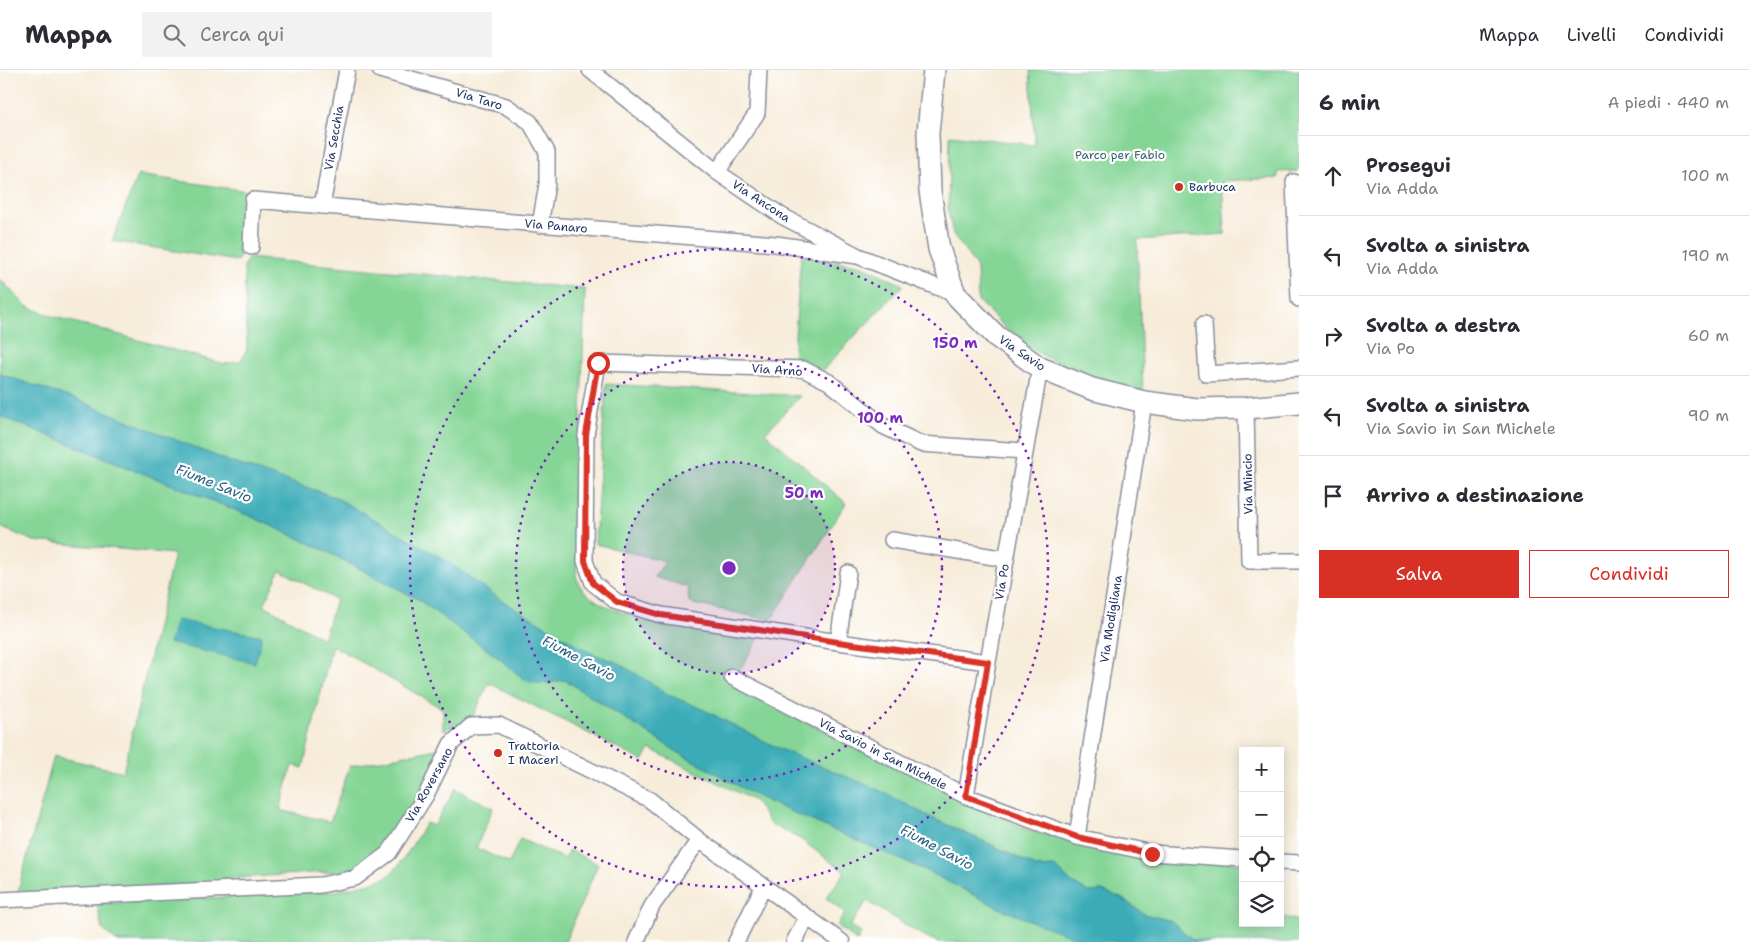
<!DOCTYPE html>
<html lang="it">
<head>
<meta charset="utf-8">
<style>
  body { margin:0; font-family:"Shantell Sans",sans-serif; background:#f2f2f3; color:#2b2b33 }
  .controls { position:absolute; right:15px; bottom:15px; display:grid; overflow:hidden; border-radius:0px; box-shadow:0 2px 12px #0003 }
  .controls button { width:45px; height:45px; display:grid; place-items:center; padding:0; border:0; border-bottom:1px solid #e1e1e2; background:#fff; color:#2b2b33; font:25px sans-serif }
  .stop { position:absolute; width:15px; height:15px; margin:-11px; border:4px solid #d93025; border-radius:50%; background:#fff }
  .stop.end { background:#d93025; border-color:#fff; box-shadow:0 1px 5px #0008 }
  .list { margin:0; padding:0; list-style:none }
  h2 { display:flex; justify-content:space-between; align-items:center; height:65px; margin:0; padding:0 20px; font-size:21px }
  h2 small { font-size:16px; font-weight:400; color:#7c7c81 }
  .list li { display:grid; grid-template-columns:32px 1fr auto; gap:15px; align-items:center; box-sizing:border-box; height:80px; padding:0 20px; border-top:1px solid #e1e1e2 }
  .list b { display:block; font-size:19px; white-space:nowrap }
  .list p { margin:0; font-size:16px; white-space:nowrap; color:#7c7c81 }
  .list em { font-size:16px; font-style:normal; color:#7c7c81 }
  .actions { display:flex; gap:10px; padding:15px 20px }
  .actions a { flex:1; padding:11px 0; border:1px solid #d93025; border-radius:0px; text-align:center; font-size:18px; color:#d93025 }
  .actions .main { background:#d93025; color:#fff }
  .icon { flex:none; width:28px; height:28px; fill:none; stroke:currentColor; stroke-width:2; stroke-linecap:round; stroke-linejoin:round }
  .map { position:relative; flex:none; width:1299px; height:872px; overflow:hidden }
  header { display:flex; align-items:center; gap:30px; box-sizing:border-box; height:70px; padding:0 25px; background:#fff; border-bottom:1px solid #e1e1e2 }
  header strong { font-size:24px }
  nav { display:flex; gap:28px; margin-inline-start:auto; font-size:18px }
  .search { width:350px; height:45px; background:#f2f2f3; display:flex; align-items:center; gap:12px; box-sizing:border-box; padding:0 18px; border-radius:0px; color:#7c7c81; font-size:19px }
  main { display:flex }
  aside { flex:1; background:#fff }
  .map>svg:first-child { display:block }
  .green { fill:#85d696; stroke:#50827a; fill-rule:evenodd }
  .water { fill:#3bacb7; stroke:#2b6e8a }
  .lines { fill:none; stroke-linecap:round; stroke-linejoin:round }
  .street-casing { stroke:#898e9c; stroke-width:18 }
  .secondary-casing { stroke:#898e9c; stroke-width:24 }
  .street { stroke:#fff; stroke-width:15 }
  .secondary { stroke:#fff; stroke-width:21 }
  .route { stroke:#d93025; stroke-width:6 }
  .ring { fill:none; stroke:#7b2cbf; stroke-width:2.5; stroke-dasharray:2.5 5 }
  .poi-dot { fill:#c8321e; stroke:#fff; stroke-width:2 }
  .labels { text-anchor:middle; stroke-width:4.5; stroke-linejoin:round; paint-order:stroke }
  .street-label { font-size:12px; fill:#1b2f5e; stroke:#fff }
  .park-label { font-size:12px; fill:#3b616f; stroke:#fff }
  .poi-label { font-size:12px; fill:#1b2f5e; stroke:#fff; text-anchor:start }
  .water-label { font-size:14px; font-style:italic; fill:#286182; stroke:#fff }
  .centre { fill:#7b2cbf; stroke:#fff; stroke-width:2.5 }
  .ring-label { font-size:15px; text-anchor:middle; font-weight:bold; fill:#7b2cbf; stroke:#fff; stroke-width:4.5; stroke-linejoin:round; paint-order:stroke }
</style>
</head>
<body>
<header>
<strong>Mappa</strong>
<div class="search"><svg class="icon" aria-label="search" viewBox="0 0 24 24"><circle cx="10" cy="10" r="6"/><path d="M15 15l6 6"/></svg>Cerca qui</div>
<nav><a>Mappa</a><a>Livelli</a><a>Condividi</a></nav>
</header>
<main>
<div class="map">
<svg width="1299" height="872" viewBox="0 0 1299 872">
  <rect width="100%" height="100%" fill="#fff"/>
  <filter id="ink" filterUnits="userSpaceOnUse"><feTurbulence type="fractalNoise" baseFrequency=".02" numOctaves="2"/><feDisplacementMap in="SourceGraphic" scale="10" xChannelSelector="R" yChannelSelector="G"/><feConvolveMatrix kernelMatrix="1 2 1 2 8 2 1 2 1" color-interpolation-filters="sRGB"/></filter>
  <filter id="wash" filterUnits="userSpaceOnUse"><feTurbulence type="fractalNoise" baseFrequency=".0096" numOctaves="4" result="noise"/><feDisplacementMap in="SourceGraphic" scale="20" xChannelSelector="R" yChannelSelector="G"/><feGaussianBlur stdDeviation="1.12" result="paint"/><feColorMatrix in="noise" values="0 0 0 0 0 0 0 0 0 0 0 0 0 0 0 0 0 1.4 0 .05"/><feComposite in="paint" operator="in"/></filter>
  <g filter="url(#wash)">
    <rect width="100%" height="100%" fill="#f7ecd9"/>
    <!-- green -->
    <path class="green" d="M1030,0h269v101l-21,1v6l-56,3 3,53 -88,6 6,153 -61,-17 -49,-26 -24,-18 -31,-31 -1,-33 -24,-34 -5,-23 2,-76 85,10z
      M138,105l109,16 -1,55 -9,15 -125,-20z
      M801,185l62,11 40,19 -81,86 -29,-9z
      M248,188l337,31 -9,286c1,3 2,8 4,11 24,37 137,45 180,51l-30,48 296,144 47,14 77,15 93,5v60h37v-7l19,5v21h-90l-16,-2 -22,-19 -27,-7 -23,-16 -19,-7 -13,1 -17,-9 -17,-16 -17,1 -44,-22 -212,-96 -82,-42 -29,-12 -52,-33 -26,-9 -92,-54 -54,-39 -112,-64 -107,-36 -151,-61 -77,-26v-95l26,27 26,10 172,48 16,-3 7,-11 -3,-84z
      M606,314l194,12 -35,37 81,70 -75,117 -82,-17 -1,-16 -34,-10 12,-16 -71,-17z
      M0,346l250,100 72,33 96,50 82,60 25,21 16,4 24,-4 111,71 84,47 169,74 41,20 118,50h-150l-18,-8 -53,-33 -17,25 11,7 -4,8 -20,-15 8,-13 -19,-15 19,-26 -45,-33 -30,-15 -15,-23 -105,-52 -7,12 -154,-78 -18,37 -28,10v-21l-111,-64 -29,123 -11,-3 -12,45 50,12 20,-56 92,-18v5l-57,98 -29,19 -133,9 -12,4 -194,12 37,-139 69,16 51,-218 -140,-13 -34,-14zM280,500l56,30 -13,39 -59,-34z
      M455,719l38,19 -17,40 33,15 11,-24 45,20 4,-9 29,14 -33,78h-447l-16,-13 -5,-25 239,-13c17,-4 35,-7 50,-14 14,-8 31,-40 40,-54l8,3z"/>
    <!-- water -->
    <path class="water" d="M0,304l77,26 151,61 107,36 112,64 54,39 92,54 26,9 52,33 29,12 82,42 95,39 61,32 56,25 44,22 17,-1 17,16 17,9 13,-1 19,7 23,16 27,7 22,19 16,2h-121l-52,-19 -39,-16 -68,-35 -169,-74 -84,-47 -111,-71 -24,4 -16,-4 -25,-21 -82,-60 -96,-50 -72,-33 -250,-100z
      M176,550l86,16 -7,27 -86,-20z"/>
  </g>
  <g filter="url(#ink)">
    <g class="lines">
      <!-- street casing -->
      <g class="street-casing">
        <path id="street" d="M380,0l126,36 24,16 17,30v32l-7,41
          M590,0l127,102 65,44 76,40 97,38
          M717,102l40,-59 2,-43
          M1294,112l5,117
          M322,136l25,-136
          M251,177l2,-47 523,44 82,12
          M1204,254l3,50 92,-6
          M1246,338l3,153h50
          M892,470l114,19
          M838,572l10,-69
          M988,592l-150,-20 -177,-27 -44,-13 -24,-19 -8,-22 1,-126 12,-72 205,6 26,13 54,44 38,18 104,7
          M732,607l234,119 111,41 75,16 91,6
          M966,726l22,-134 52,-294
          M1077,767l67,-435
          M1280,792l19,1
          M0,830l321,-15 34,-7 34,-25 37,-58 25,-51 20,-18 28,-1 151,75 49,40 143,102
          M636,872l16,-36 47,-66
          M736,872l27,-55
          M794,872l13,-25"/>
      </g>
      <!-- secondary casing -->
      <g class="secondary-casing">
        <path id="secondary" d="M934,0l-6,63 2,58 9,58 16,45 41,42 44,32 52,21 52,13 53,7 49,-1 53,-5"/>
      </g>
      <!-- street -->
      <use href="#street" class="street"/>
      <!-- secondary -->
      <use href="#secondary" class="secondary"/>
    </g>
  </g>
  <g class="lines" filter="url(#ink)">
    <!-- route -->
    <path class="route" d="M598,293l-12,72 -1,126 8,22 24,19 44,13 177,27 150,20 -22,134 111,41 75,17"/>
  </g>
  <!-- distance rings -->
  <circle cx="729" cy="498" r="106" fill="#7b2cbf" fill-opacity=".12"/>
  <g class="ring">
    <circle cx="729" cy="498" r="106"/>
    <circle cx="729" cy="498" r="213"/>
    <circle cx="729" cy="498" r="319"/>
  </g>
  <!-- markers -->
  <g class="poi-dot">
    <circle cx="1179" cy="117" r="5"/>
    <circle cx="498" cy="683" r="5"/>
  </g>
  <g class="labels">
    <!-- street labels -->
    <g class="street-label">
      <text transform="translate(479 29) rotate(17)" y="4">Via Taro</text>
      <text transform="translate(334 68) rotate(-80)" y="4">Via Secchia</text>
      <text transform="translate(761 131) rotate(33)" y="4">Via Ancona</text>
      <text transform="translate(556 156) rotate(5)" y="4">Via Panaro</text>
      <text transform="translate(1022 283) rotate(34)" y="4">Via Savio</text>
      <text transform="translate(777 300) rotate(4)" y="4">Via Arno</text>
      <text transform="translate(1248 414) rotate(-91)" y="4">Via Mincio</text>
      <text transform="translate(1002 512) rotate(-80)" y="4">Via Po</text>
      <text transform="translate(1111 549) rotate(-81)" y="4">Via Modigliana</text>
      <text transform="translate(883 684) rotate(27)" y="4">Via Savio in San Michele</text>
      <text transform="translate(429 715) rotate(-61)" y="4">Via Roversano</text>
    </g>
    <!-- park labels -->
    <g class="park-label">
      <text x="1120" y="89">Parco per Fabio</text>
    </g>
    <!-- poi labels -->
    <g class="poi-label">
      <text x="1189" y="121">Barbuca</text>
      <text x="508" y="680">Trattoria<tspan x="508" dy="14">I Maceri</tspan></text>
    </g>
    <!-- water labels -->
    <g class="water-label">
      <text transform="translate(214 413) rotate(22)" y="5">Fiume Savio</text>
      <text transform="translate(579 588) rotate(28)" y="5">Fiume Savio</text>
      <text transform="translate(937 777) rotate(28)" y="5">Fiume Savio</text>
    </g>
  </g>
  <circle cx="729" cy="498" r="8" class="centre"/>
  <g class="ring-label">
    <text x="955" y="278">150 m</text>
    <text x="880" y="353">100 m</text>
    <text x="804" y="428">50 m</text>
  </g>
</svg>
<div class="controls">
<button>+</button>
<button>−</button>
<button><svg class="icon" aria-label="locate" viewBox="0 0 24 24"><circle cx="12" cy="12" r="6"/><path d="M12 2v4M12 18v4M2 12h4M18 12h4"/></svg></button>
<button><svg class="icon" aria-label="layers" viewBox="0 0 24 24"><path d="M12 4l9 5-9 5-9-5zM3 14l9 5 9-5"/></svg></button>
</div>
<div class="stop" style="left:598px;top:293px"></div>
<div class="stop end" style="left:1152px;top:784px"></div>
</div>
<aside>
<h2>6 min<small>A piedi · 440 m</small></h2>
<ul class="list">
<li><svg class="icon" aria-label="ahead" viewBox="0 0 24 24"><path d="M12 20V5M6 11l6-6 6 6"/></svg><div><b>Prosegui</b><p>Via Adda</p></div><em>100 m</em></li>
<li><svg class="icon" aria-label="left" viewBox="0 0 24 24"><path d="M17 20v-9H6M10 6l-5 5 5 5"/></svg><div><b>Svolta a sinistra</b><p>Via Adda</p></div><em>190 m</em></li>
<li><svg class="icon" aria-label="right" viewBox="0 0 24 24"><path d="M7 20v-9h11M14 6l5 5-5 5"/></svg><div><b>Svolta a destra</b><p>Via Po</p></div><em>60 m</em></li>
<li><svg class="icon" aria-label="left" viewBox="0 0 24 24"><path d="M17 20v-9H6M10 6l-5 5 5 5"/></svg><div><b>Svolta a sinistra</b><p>Via Savio in San Michele</p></div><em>90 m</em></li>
<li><svg class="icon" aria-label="arrive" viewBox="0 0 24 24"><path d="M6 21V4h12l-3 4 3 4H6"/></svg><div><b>Arrivo a destinazione</b></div></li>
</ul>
<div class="actions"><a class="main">Salva</a><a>Condividi</a></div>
</aside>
</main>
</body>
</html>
